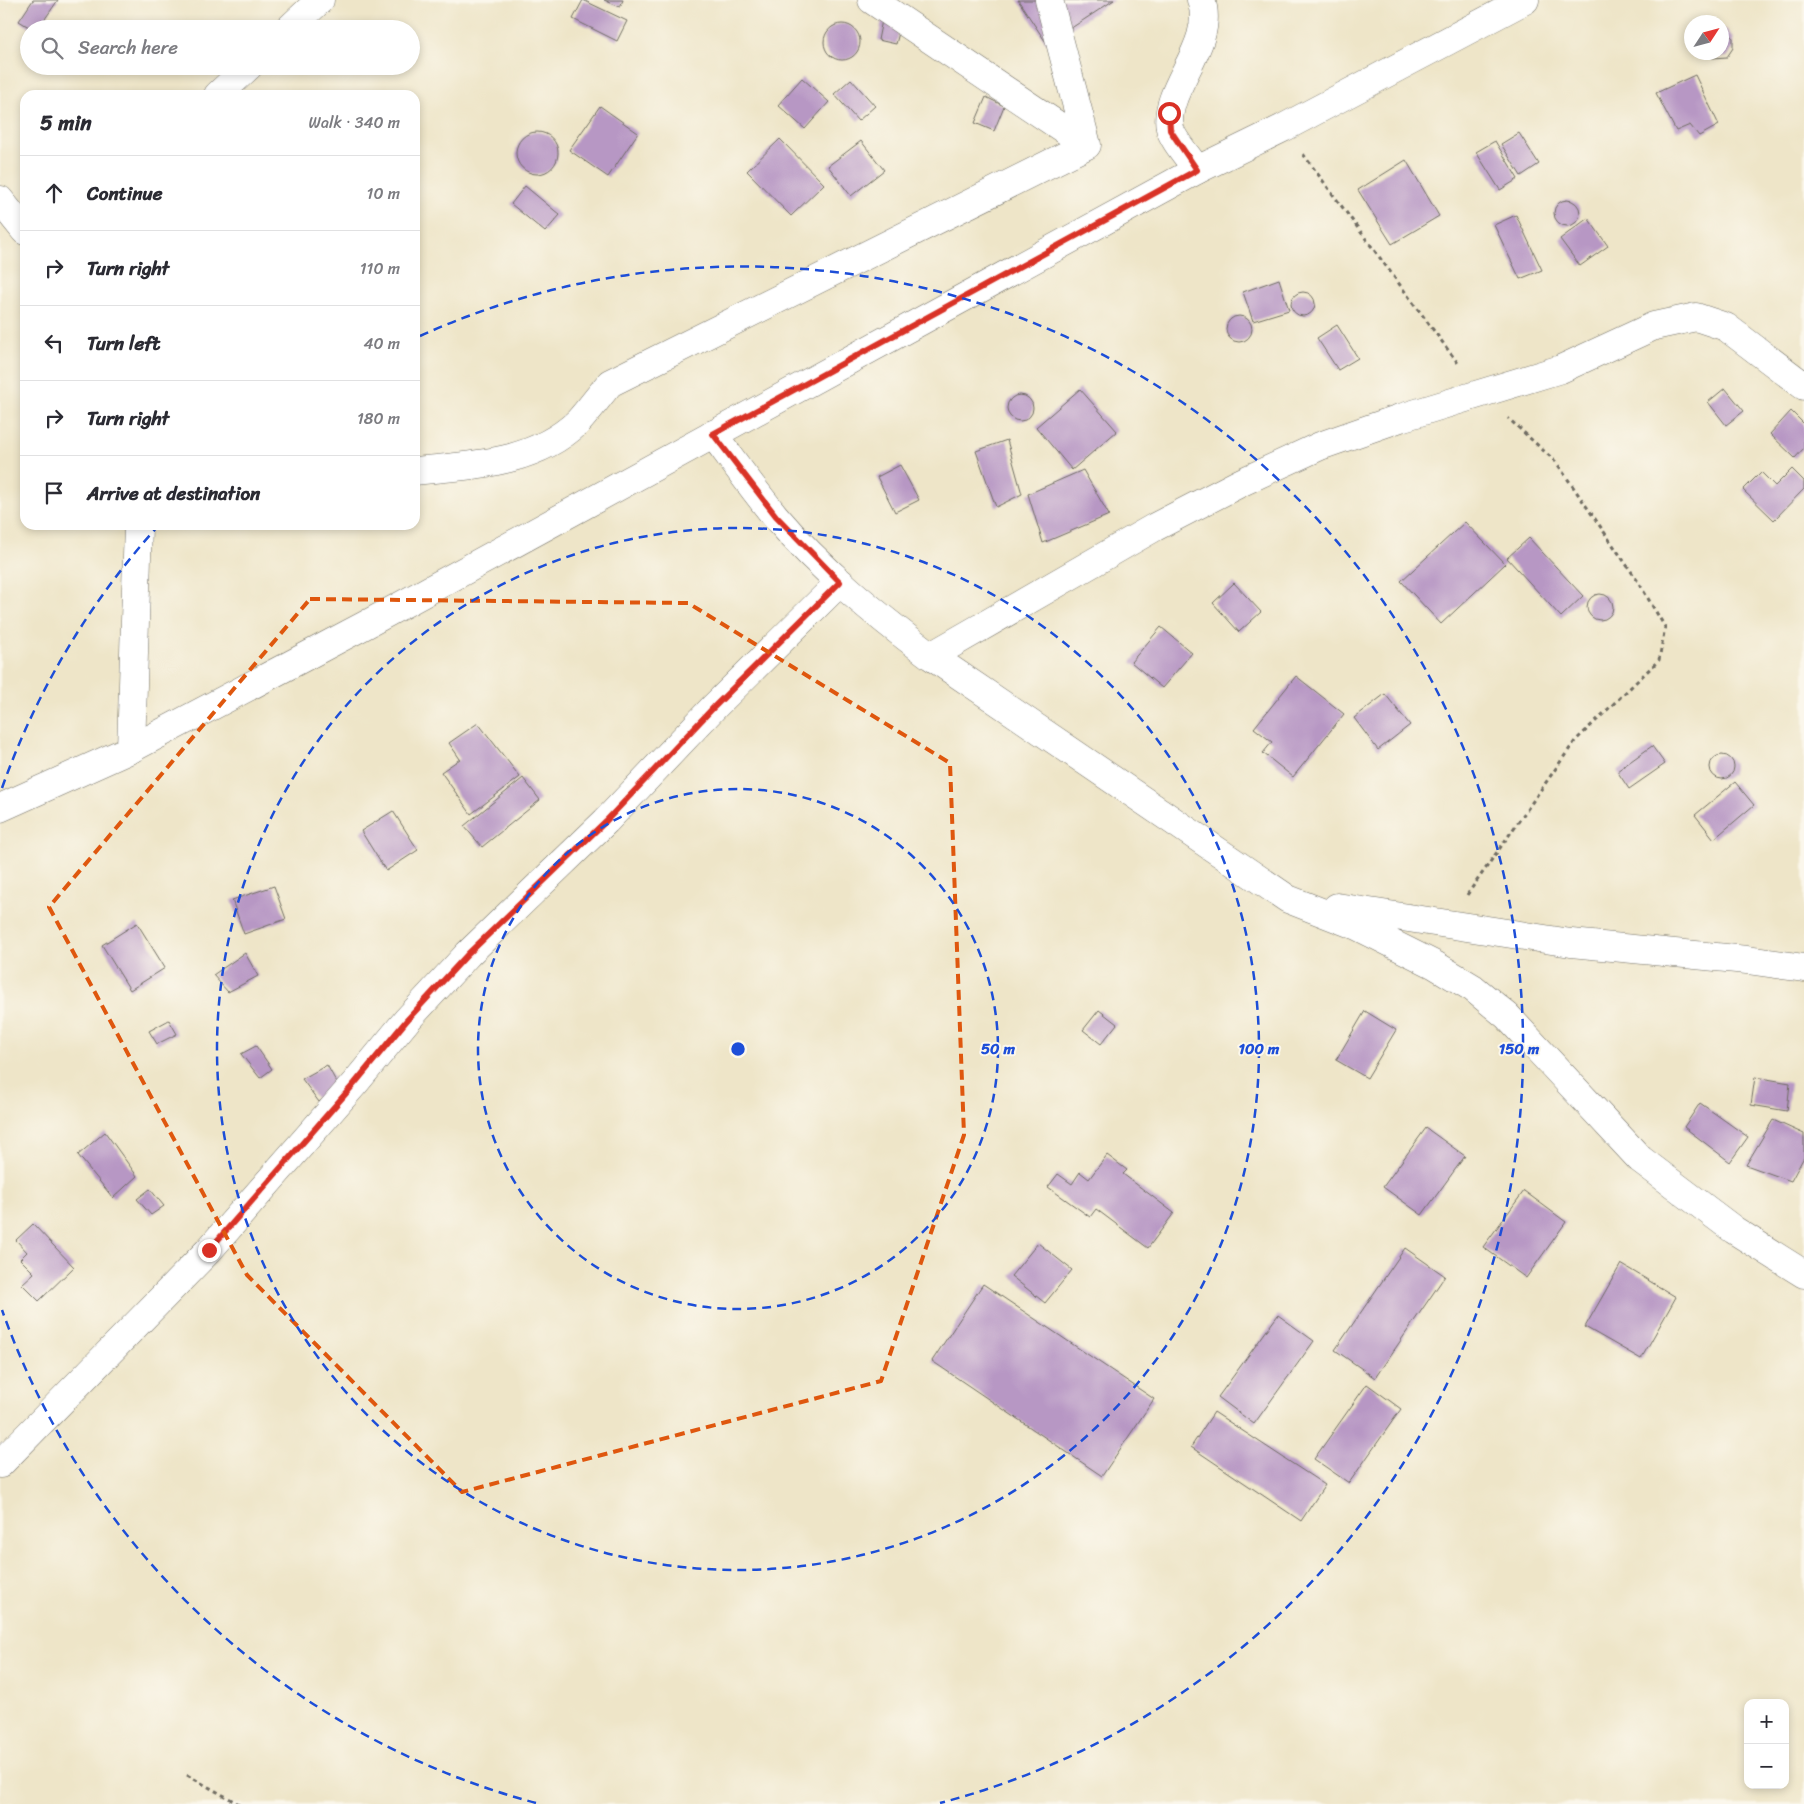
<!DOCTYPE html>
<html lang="en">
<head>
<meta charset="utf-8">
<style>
  body { margin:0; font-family:Sriracha,sans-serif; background:#f2f2f3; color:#2b2b33 }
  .controls { position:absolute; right:15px; bottom:15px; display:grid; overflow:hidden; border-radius:10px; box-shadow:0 2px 8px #0003 }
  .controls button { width:45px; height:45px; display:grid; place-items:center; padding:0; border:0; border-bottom:1px solid #e1e1e2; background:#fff; color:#2b2b33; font:25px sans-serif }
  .compass { position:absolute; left:1684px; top:15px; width:45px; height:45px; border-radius:50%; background:#fff; box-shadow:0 2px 8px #0003; rotate:54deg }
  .stop { position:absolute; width:15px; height:15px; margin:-11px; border:4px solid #d93025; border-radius:50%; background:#fff }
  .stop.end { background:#d93025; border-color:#fff; box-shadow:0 1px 5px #0008 }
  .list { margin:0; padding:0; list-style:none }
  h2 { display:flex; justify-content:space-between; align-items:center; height:65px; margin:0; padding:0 20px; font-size:21px }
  h2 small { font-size:16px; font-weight:400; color:#7c7c81 }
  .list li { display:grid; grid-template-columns:32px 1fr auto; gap:15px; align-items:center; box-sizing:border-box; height:75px; padding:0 20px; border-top:1px solid #e1e1e2 }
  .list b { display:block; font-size:19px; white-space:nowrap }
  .list em { font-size:16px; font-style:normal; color:#7c7c81 }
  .icon { flex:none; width:28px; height:28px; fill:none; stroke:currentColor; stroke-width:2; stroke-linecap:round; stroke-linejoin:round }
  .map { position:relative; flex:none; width:1804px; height:1804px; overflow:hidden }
  .search { position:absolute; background:#fff; box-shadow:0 2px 8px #0003; left:20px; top:20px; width:400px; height:55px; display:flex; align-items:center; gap:12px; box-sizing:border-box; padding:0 18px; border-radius:28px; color:#7c7c81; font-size:19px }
  .panel { position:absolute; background:#fff; box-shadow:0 2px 8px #0003; left:20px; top:90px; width:400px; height:440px; border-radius:15px }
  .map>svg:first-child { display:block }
  .building { fill:#b797c4 }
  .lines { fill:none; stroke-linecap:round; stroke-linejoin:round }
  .minor-casing { stroke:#6f6c62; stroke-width:29 }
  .tertiary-casing { stroke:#6f6c62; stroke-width:29 }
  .path { stroke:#6f6c62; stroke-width:3; stroke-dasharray:4 4; stroke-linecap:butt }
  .minor { stroke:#fff; stroke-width:28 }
  .tertiary { stroke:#fff; stroke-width:28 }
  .route { stroke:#d93025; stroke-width:6 }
  .marked { fill:none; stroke:#df570e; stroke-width:4; stroke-dasharray:10 6; stroke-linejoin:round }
  .ring { fill:none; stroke:#1d4ed8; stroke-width:2.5; stroke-dasharray:9 6 }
  .centre { fill:#1d4ed8; stroke:#fbf7ec; stroke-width:2.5 }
  .ring-label { font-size:15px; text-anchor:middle; font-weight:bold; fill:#1d4ed8; stroke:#fbf7ec; stroke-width:4; stroke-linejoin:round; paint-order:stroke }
</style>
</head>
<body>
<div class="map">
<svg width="1804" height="1804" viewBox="0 0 1804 1804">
  <rect width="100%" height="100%" fill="#fbf7ec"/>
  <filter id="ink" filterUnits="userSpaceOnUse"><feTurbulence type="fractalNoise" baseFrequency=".02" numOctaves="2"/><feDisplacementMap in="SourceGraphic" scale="10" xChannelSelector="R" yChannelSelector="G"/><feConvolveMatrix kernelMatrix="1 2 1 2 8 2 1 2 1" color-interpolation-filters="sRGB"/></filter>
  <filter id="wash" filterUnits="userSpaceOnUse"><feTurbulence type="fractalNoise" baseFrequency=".0096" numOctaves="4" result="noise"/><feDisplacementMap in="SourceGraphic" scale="20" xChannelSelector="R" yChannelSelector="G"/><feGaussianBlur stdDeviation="1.12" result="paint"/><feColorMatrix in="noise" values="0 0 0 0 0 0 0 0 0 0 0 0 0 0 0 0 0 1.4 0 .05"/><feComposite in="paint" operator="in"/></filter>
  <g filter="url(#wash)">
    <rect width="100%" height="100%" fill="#eee5c8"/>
    <g id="blocks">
      <!-- building -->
      <path class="building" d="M33,0h25l-20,29h-6l-13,-8z
        M583,0l44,21 -10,20 -44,-22z
        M604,0h19l-3,7z
        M1018,0h96l-67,44z
        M882,20l19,5 -5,19 -18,-4z
        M824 42a18 18 0 1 1 36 0a18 18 0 1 1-36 0Z
        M1722,28l5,2 6,8v10l-6,9 -15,1 -6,-6h16z
        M1695,75l24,50 -20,11 -9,-11 -14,6 -20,-38z
        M802,78l27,24 -24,27 -27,-24z
        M851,79l24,27 -17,15 -24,-27z
        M986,97l18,9 -10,25 -19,-8z
        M600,106l38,27 -30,44 -39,-27z
        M516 153a21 21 0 1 1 42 0a21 21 0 1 1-42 0Z
        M1519,133l20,31 -18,12 -20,-32z
        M780,139l44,45 -33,32 -44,-45z
        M861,141l23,29 -33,26 -23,-30z
        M1495,141l23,38 -18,11 -24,-38z
        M1406,160l33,56 -47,28 -34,-54z
        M525,186l35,29 -15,17 -34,-28z
        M1554 213a13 13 0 1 1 26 0a13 13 0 1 1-26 0Z
        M1516,215l26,55 -22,9 -26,-54z
        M1588,218l20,28 -28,20 -20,-27z
        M1279,279l10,31 -36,11 -10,-29z
        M1291 304a12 12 0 1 1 24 0a12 12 0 1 1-24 0Z
        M1226 329a13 13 0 1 1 26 0a13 13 0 1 1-26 0Z
        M1337,325l21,33 -20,12 -21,-32z
        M1725,388l19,23 -18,14 -18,-23z
        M1080,389l37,42 -45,39 -36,-43z
        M1007 408a13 13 0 1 1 26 0a13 13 0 1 1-26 0Z
        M1791,411l13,13v24l-9,10 -25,-24z
        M1007,440l15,54 -26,13 -20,-56z
        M900,465l19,35 -24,12 -18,-35z
        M1792,469l12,12v8l-30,31 -31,-30 18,-18 14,14z
        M1083,470l26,45 -66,28 -15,-49z
        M1465,522l40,42 -64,60 -40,-43z
        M1529,538l54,58 -22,21 -54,-59z
        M1234,583l27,29 -22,20 -26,-29z
        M1587 607a13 13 0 1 1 26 0a13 13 0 1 1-26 0Z
        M1161,627l31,26 -30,35 -31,-26z
        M1296,676l48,38 -51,63 -30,-24 9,-11 -18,-14z
        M1385,694l25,31 -32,25 -24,-32z
        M478,723l42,54 -49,37 -30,-42 19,-13 -11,-16z
        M1652,746l13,18 -36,25 -12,-18z
        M1710 767a12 12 0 1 1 24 0a12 12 0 1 1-24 0Z
        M523,778l17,22 -58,47 -18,-21z
        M1735,782l19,23 -40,34 -19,-24z
        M393,811l25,39 -32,21 -25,-40z
        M274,886l12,33 -42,15 -12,-34z
        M137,923l28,45 -35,22 -28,-45z
        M245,953l13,23 -30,16 -15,-17z
        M1099,1010l18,14 -16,20 -18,-14z
        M1365,1011l31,19 -29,48 -31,-18z
        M169,1020l8,14 -20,10 -8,-13z
        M256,1046l16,23 -12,9 -19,-24z
        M327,1065l12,22 -20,15 -17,-23z
        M1755,1077l35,6 -3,28 -36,-6z
        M1700,1103l48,34 -18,25 -46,-35z
        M1773,1120l31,14v23l-13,24 -45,-16z
        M1426,1128l39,28 -43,59 -39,-28z
        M105,1132l32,44 -24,22 -35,-43z
        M1107,1155l20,15 -4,4 51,39 -26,35 -52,-39 -6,8 -42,-30 10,-13 14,10 8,-12 9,7z
        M150,1189l14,17 -13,9 -14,-16z
        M1524,1191l42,31 -40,56 -43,-31z
        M33,1224l41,43 -35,34 -17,-17 12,-11 -14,-14 7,-7 -11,-12z
        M1038,1243l34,27 -27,33 -34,-27z
        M1405,1248l40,28 -70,102 -40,-28z
        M1621,1264l55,33 -35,62 -56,-32z
        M983,1284l171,115 -52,77 -170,-115z
        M1278,1315l36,26 -60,83 -36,-27z
        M1367,1384l34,25 -52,74 -35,-24z
        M1214,1412l111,73 -24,36 -110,-74z"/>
    </g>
  </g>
  <g filter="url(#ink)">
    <use href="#blocks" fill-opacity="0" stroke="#6f6c62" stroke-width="1"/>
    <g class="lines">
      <!-- minor casing -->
      <g class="minor-casing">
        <path id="minor" d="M872,0l215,145
          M289,29l31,-29
          M218,95l31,-29
          M1197,170c-7,-11 -25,-31 -27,-42 -8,-39 47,-84 31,-128
          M0,200l25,31
          M713,434c20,27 40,55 62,82 45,53 100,98 156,140l357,243 69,27 78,39 38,23 34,28 133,143 94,71 70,44
          M415,471c57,-6 119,-7 163,-49 11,-12 21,-26 32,-39l477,-238 -38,-145
          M931,656l224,-129 87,-45 78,-36 80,-28 161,-49 93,-43 42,-9 30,10 78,59
          M131,749l7,-224
          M1337,907l234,36 176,17 57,8
          M0,1464l209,-214 146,-167 52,-63 61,-66 138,-133 108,-114 126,-125"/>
      </g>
      <!-- tertiary casing -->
      <g class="tertiary-casing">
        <path id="tertiary" d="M0,808l131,-59 236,-125 830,-454 86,-42 242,-128"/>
      </g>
      <!-- path -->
      <path class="path" d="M1303,154l157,212
        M1467,895l108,-154 84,-81 6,-33 -28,-47 -81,-118 -48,-44
        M187,1775l52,29"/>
      <!-- minor -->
      <use href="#minor" class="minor"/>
      <!-- tertiary -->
      <use href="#tertiary" class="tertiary"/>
    </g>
  </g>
  <g class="lines" filter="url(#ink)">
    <!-- route -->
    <path class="route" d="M209,1250l146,-167 52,-63 61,-66 138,-133 108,-114 126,-125 -64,-66 -63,-82 484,-264 -27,-40 -1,-17"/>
  </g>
  <!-- marked area -->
  <path class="marked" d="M310,599l378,4 262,160 14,372 -83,246 -419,111 -215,-217 -198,-368z"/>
  <!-- distance rings -->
  <g class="ring">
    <circle cx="738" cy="1049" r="260"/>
    <circle cx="738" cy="1049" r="521"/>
    <path d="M536 1803A781 781 0 0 1 2 1310M2 788A781 781 0 0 1 158 526M420 336A781 781 0 1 1 940 1803"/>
  </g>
  <circle cx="738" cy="1049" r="8" class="centre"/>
  <g class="ring-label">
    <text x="998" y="1054">50 m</text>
    <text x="1259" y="1054">100 m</text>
    <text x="1519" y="1054">150 m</text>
  </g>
</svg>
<div class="controls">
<button>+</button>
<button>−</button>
</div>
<svg class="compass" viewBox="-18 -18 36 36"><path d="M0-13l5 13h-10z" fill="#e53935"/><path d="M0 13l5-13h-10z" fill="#7c7c81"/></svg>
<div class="stop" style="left:1169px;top:113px"></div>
<div class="stop end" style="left:209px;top:1250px"></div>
<div class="search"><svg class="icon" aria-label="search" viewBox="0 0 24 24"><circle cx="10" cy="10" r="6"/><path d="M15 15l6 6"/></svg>Search here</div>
<section class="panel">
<h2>5 min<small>Walk · 340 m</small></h2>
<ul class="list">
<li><svg class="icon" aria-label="ahead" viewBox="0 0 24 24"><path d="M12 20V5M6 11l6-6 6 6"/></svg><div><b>Continue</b></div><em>10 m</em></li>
<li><svg class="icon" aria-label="right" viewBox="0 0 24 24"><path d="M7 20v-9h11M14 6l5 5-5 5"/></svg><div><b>Turn right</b></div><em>110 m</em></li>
<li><svg class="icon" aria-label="left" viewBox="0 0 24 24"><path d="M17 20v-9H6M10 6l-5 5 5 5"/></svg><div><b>Turn left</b></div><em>40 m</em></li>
<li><svg class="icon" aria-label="right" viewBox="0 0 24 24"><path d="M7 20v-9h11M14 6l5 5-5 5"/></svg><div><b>Turn right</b></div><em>180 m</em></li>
<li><svg class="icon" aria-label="arrive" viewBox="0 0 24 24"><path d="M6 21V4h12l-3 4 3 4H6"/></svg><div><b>Arrive at destination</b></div></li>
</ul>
</section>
</div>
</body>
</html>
